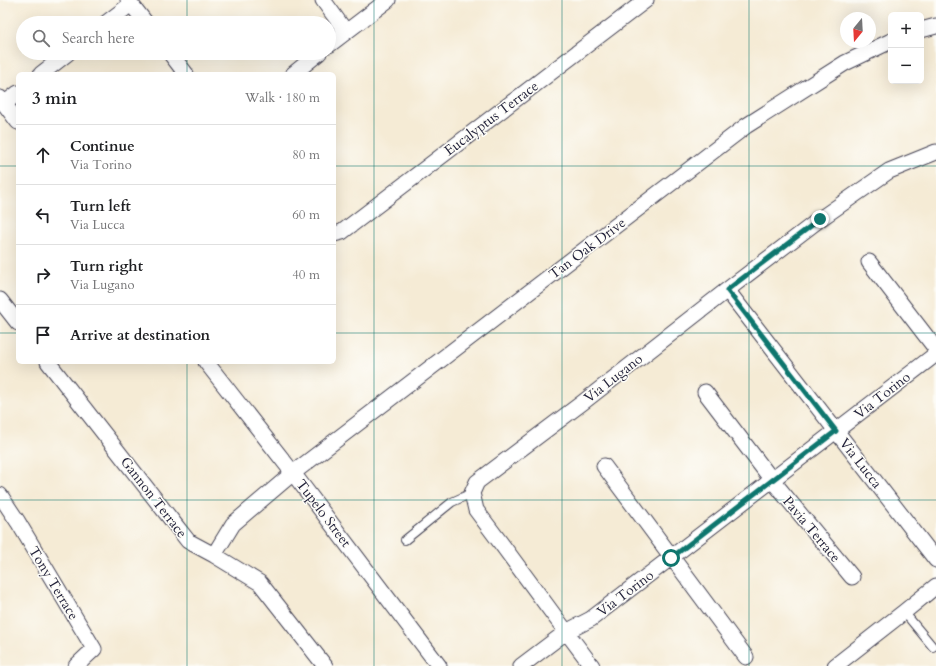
<!DOCTYPE html>
<html lang="en">
<head>
<meta charset="utf-8">
<style>
  body { margin:0; font-family:Cardo,serif; background:#f2f2f2; color:#202124 }
  .controls { position:absolute; right:12px; top:12px; display:grid; overflow:hidden; border-radius:6px; box-shadow:0 4px 16px #0002 }
  .controls button { width:36px; height:36px; display:grid; place-items:center; padding:0; border:0; border-bottom:1px solid #e0e0e0; background:#fff; color:#202124; font:20px sans-serif }
  .compass { position:absolute; left:840px; top:12px; width:36px; height:36px; border-radius:50%; background:#fff; box-shadow:0 4px 16px #0002; rotate:198deg }
  .stop { position:absolute; width:12px; height:12px; margin:-9px; border:3px solid #0f766e; border-radius:50%; background:#fff }
  .stop.end { background:#0f766e; border-color:#fff; box-shadow:0 1px 4px #0008 }
  .list { margin:0; padding:0; list-style:none }
  h2 { display:flex; justify-content:space-between; align-items:center; height:52px; margin:0; padding:0 16px; font-size:17px }
  h2 small { font-size:13px; font-weight:400; color:#757577 }
  .list li { display:grid; grid-template-columns:26px 1fr auto; gap:12px; align-items:center; box-sizing:border-box; height:60px; padding:0 16px; border-top:1px solid #e0e0e0 }
  .list b { display:block; font-size:15px; white-space:nowrap }
  .list p { margin:0; font-size:13px; white-space:nowrap; color:#757577 }
  .list em { font-size:13px; font-style:normal; color:#757577 }
  .icon { flex:none; width:22px; height:22px; fill:none; stroke:currentColor; stroke-width:2; stroke-linecap:round; stroke-linejoin:round }
  .map { position:relative; flex:none; width:936px; height:666px; overflow:hidden }
  .search { position:absolute; background:#fff; box-shadow:0 4px 16px #0002; left:16px; top:16px; width:320px; height:44px; display:flex; align-items:center; gap:10px; box-sizing:border-box; padding:0 14px; border-radius:22px; color:#757577; font-size:15px }
  .panel { position:absolute; background:#fff; box-shadow:0 4px 16px #0002; left:16px; top:72px; width:320px; height:292px; border-radius:6px }
  .map>svg:first-child { display:block }
  .lines { fill:none; stroke-linecap:round; stroke-linejoin:round }
  .service-casing { stroke:#424052; stroke-width:10 }
  .minor-casing { stroke:#424052; stroke-width:17 }
  .service { stroke:#fff; stroke-width:8 }
  .minor { stroke:#fff; stroke-width:15 }
  .route { stroke:#0f766e; stroke-width:5 }
  .grid { fill:none; stroke:#0f766e; stroke-width:1; stroke-opacity:0.55 }
  .labels { text-anchor:middle; stroke-width:3; stroke-linejoin:round; paint-order:stroke }
  .street-label { font-size:14px; fill:#22223b; stroke:#fdfcf7 }
</style>
</head>
<body>
<div class="map">
<svg width="936" height="666" viewBox="0 0 936 666">
  <rect width="100%" height="100%" fill="#fdfcf7"/>
  <filter id="ink" filterUnits="userSpaceOnUse"><feTurbulence type="fractalNoise" baseFrequency=".025" numOctaves="2"/><feDisplacementMap in="SourceGraphic" scale="8" xChannelSelector="R" yChannelSelector="G"/><feConvolveMatrix kernelMatrix="1 2 1 2 8 2 1 2 1" color-interpolation-filters="sRGB"/></filter>
  <filter id="wash" filterUnits="userSpaceOnUse"><feTurbulence type="fractalNoise" baseFrequency=".012" numOctaves="4" result="noise"/><feDisplacementMap in="SourceGraphic" scale="16" xChannelSelector="R" yChannelSelector="G"/><feGaussianBlur stdDeviation="0.9" result="paint"/><feColorMatrix in="noise" values="0 0 0 0 0 0 0 0 0 0 0 0 0 0 0 0 0 1.4 0 .05"/><feComposite in="paint" operator="in"/></filter>
  <g filter="url(#wash)">
    <rect width="100%" height="100%" fill="#f5ebd5"/>
  </g>
  <g filter="url(#ink)">
    <g class="lines">
      <!-- service casing -->
      <g class="service-casing">
        <path id="service" d="M405,540l47,-38 20,-9
          M904,612l29,35"/>
      </g>
      <!-- minor casing -->
      <g class="minor-casing">
        <path id="minor" d="M128,0l18,23
          M323,0l23,32
          M106,23l25,-19
          M921,30l15,-4
          M329,45l59,-45
          M170,53l16,21
          M41,74l27,-21
          M293,74l26,-21
          M0,98l18,24
          M4,104l14,-11
          M334,234l8,-2 304,-232
          M869,262l67,87
          M727,290l209,270
          M0,300l18,23
          M48,362l129,165 11,14 26,14 46,28 65,83
          M206,362l87,111 146,193
          M705,392l67,88 80,97
          M604,466l142,191
          M0,495l18,27 76,127 -18,17
          M214,555l19,-31 60,-51 453,-347 99,-63 46,-22
          M521,666l45,-34 25,-13 345,-265
          M592,666l-33,-44 -59,-80 -24,-32 -4,-17 5,-11 105,-79 145,-113 93,-71 69,-48 47,-19
          M835,666l69,-54 32,-26"/>
      </g>
      <!-- service -->
      <use href="#service" class="service"/>
      <!-- minor -->
      <use href="#minor" class="minor"/>
    </g>
  </g>
  <g class="lines" filter="url(#ink)">
    <!-- route -->
    <path class="route" d="M671,558l165,-127 -109,-141 93,-71"/>
  </g>
  <!-- grid -->
  <path class="grid" d="M187,0v23M374,0v666M562,0v666M749,0v666M187,53v21M0,166h18M334,166h602M0,333h18M334,333h602M187,362v304M0,500h936"/>
  <g class="labels">
    <!-- street labels -->
    <g class="street-label">
      <text transform="translate(491 118) rotate(-37)" y="5">Eucalyptus Terrace</text>
      <text transform="translate(587 248) rotate(-37)" y="5">Tan Oak Drive</text>
      <text transform="translate(613 378) rotate(-38)" y="5">Via Lugano</text>
      <text transform="translate(882 395) rotate(-38)" y="5">Via Torino</text>
      <text transform="translate(861 463) rotate(52)" y="5">Via Lucca</text>
      <text transform="translate(154 497) rotate(52)" y="5">Gannon Terrace</text>
      <text transform="translate(324 513) rotate(53)" y="5">Tupelo Street</text>
      <text transform="translate(812 529) rotate(50)" y="5">Pavia Terrace</text>
      <text transform="translate(54 583) rotate(59)" y="5">Tony Terrace</text>
      <text transform="translate(625 593) rotate(-37)" y="5">Via Torino</text>
    </g>
  </g>
</svg>
<div class="controls">
<button>+</button>
<button>−</button>
</div>
<svg class="compass" viewBox="-18 -18 36 36"><path d="M0-13l5 13h-10z" fill="#e53935"/><path d="M0 13l5-13h-10z" fill="#757577"/></svg>
<div class="stop" style="left:671px;top:558px"></div>
<div class="stop end" style="left:820px;top:219px"></div>
<div class="search"><svg class="icon" aria-label="search" viewBox="0 0 24 24"><circle cx="10" cy="10" r="6"/><path d="M15 15l6 6"/></svg>Search here</div>
<section class="panel">
<h2>3 min<small>Walk · 180 m</small></h2>
<ul class="list">
<li><svg class="icon" aria-label="ahead" viewBox="0 0 24 24"><path d="M12 20V5M6 11l6-6 6 6"/></svg><div><b>Continue</b><p>Via Torino</p></div><em>80 m</em></li>
<li><svg class="icon" aria-label="left" viewBox="0 0 24 24"><path d="M17 20v-9H6M10 6l-5 5 5 5"/></svg><div><b>Turn left</b><p>Via Lucca</p></div><em>60 m</em></li>
<li><svg class="icon" aria-label="right" viewBox="0 0 24 24"><path d="M7 20v-9h11M14 6l5 5-5 5"/></svg><div><b>Turn right</b><p>Via Lugano</p></div><em>40 m</em></li>
<li><svg class="icon" aria-label="arrive" viewBox="0 0 24 24"><path d="M6 21V4h12l-3 4 3 4H6"/></svg><div><b>Arrive at destination</b></div></li>
</ul>
</section>
</div>
</body>
</html>
